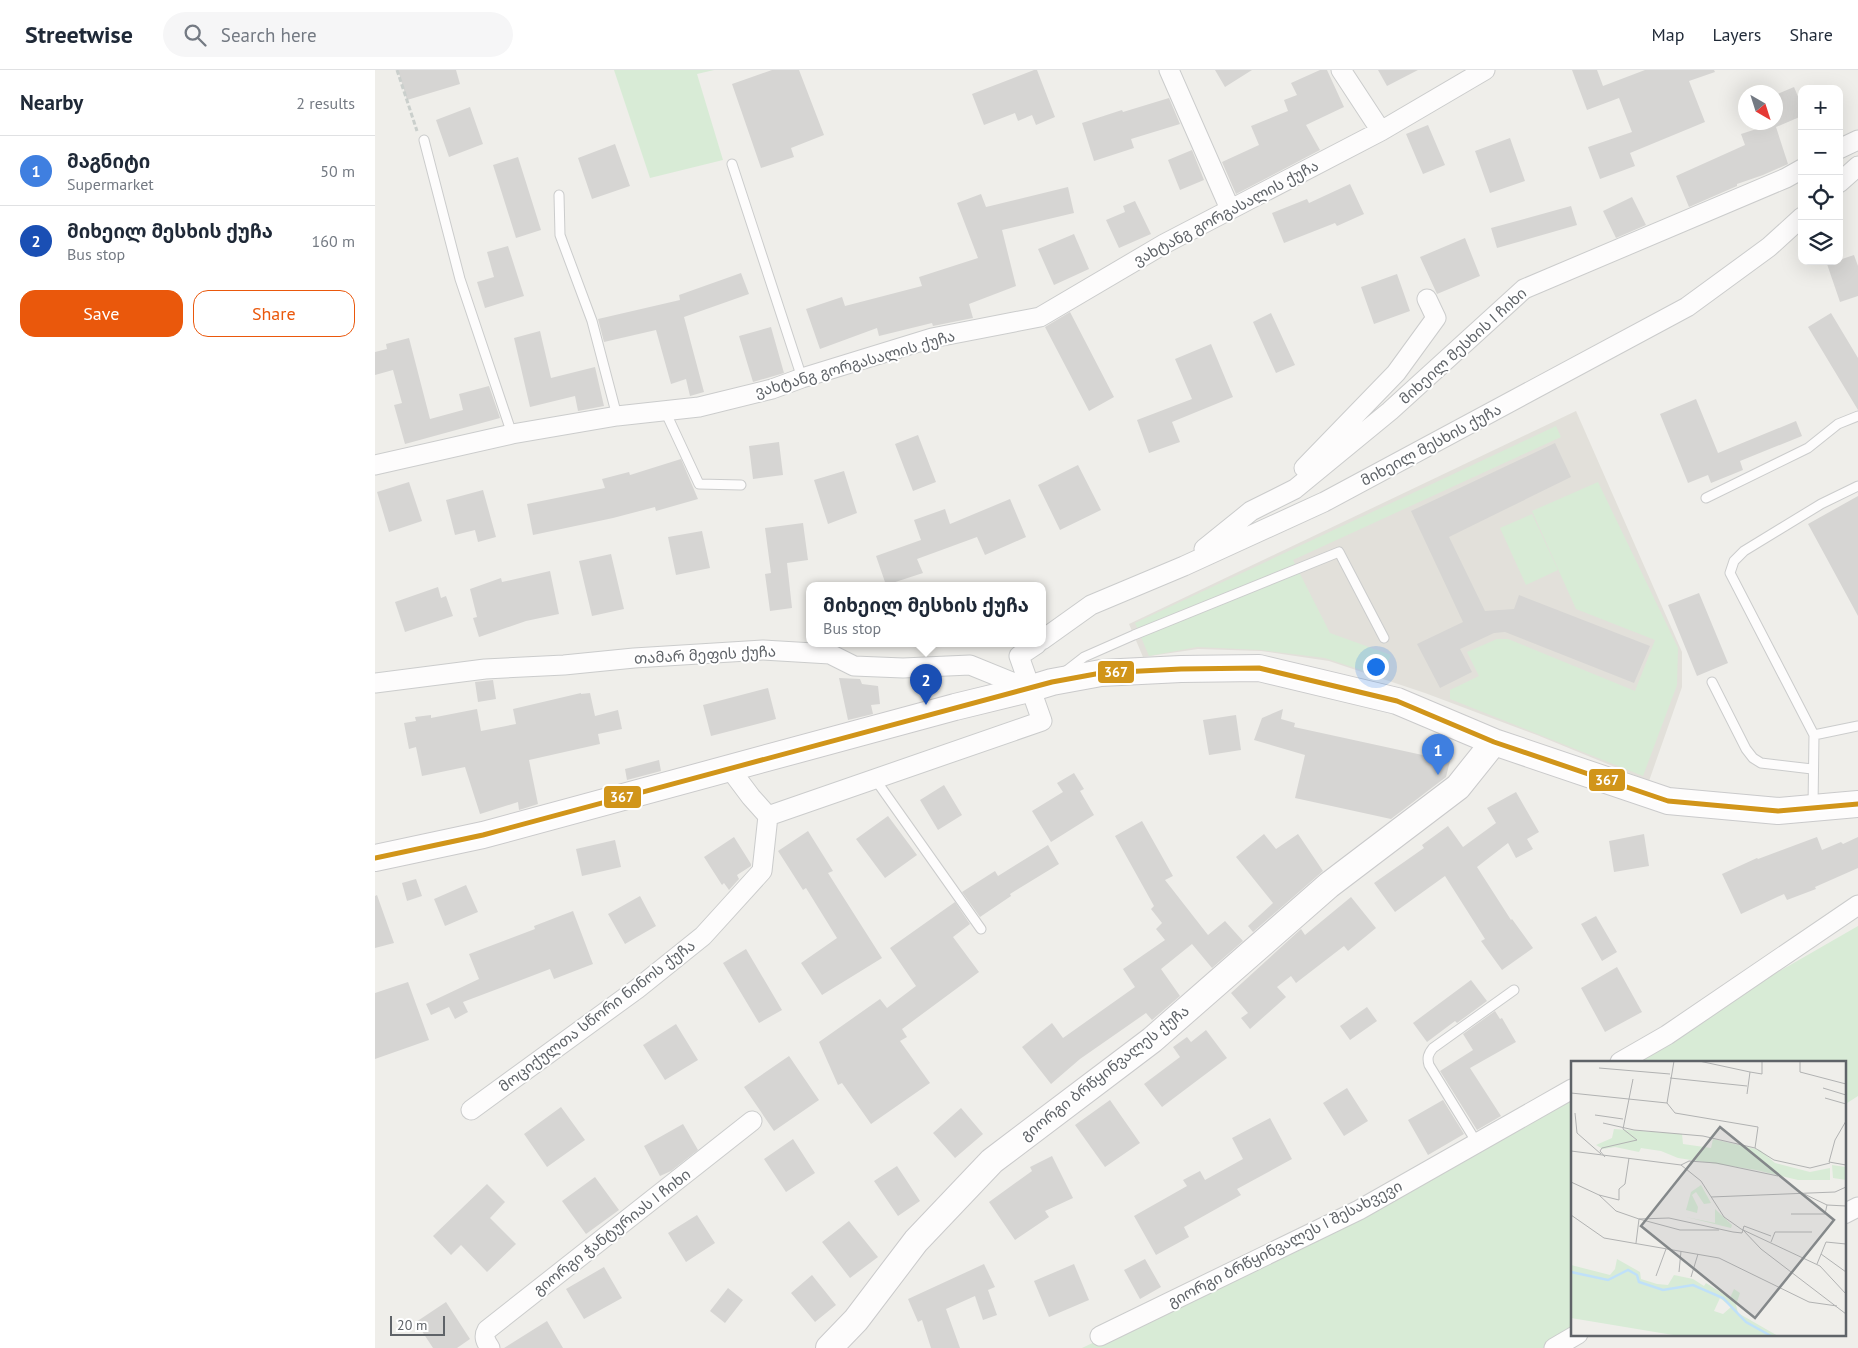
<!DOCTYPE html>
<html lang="en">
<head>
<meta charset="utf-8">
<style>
  body { margin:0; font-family:"PT Sans","Noto Sans Georgian",sans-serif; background:#f6f6f7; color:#1f2937 }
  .controls { position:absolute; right:15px; top:15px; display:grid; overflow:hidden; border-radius:10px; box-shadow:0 5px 20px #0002 }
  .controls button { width:45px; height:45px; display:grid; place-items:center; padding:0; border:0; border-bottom:1px solid #e0e1e3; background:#fff; color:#1f2937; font:25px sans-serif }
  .compass { position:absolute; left:1363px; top:15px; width:45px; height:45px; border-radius:50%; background:#fff; box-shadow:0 5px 20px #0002; rotate:141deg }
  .scale { position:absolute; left:15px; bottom:12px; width:55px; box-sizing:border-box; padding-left:5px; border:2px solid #5f6368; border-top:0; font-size:14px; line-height:18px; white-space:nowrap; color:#5f6368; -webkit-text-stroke:4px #fff; paint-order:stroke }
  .you { position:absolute; left:1000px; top:596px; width:18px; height:18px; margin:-12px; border:4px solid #fff; border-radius:50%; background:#1a73e8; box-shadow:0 0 0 8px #1a73e833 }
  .badge { display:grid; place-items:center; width:32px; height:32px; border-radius:50%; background:#ea580c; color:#fff; font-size:16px; font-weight:700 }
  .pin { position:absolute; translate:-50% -41px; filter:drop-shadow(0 1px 2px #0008) }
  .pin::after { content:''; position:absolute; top:26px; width:18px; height:15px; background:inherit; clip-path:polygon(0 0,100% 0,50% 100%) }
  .popup { position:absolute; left:431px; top:512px; width:240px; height:65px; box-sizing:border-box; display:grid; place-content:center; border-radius:10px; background:#fff; filter:drop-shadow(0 1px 4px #0005); font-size:16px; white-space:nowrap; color:#747a83 }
  .popup b { font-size:19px; color:#1f2937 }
  .popup::after { content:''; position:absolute; left:50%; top:100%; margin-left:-10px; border:10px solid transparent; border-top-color:#fff }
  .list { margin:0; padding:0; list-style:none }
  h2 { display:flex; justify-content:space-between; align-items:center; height:65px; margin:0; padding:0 20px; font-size:21px }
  h2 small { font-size:16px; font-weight:400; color:#747a83 }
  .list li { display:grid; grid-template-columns:32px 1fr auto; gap:15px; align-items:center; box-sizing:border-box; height:70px; padding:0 20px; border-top:1px solid #e0e1e3 }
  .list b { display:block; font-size:19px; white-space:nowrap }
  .list p { margin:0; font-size:16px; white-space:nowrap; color:#747a83 }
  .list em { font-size:16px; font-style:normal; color:#747a83 }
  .actions { display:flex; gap:10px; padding:15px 20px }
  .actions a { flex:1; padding:11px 0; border:1px solid #ea580c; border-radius:15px; text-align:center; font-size:18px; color:#ea580c }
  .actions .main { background:#ea580c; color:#fff }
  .icon { flex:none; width:28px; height:28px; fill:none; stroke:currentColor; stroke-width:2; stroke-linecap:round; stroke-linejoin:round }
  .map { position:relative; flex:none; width:1483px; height:1278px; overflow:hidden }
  header { display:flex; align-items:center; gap:30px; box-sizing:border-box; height:70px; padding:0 25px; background:#fff; border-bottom:1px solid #e0e1e3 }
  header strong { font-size:24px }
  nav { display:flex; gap:28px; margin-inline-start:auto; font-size:18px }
  .search { width:350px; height:45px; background:#f6f6f7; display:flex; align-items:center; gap:12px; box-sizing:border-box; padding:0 18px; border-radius:28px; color:#747a83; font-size:19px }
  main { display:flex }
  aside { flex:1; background:#fff }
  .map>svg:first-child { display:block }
  .education { fill:#e2e0da }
  .green { fill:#d8ebd6 }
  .building { fill:#d6d5d3 }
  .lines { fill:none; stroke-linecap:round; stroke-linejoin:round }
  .lane-casing { stroke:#cbcccc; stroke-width:11 }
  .street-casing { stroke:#cbcccc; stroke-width:21 }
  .secondary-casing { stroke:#cacacb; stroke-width:28 }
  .path { stroke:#cacfcc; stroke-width:3; stroke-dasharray:5 2.5; stroke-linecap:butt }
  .lane { stroke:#fdfcfc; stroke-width:9 }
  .street { stroke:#fdfcfc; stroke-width:19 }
  .secondary { stroke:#fdfcfc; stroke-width:26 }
  .bus-1-casing { stroke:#fff; stroke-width:9 }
  .bus-1 { stroke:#d1951a; stroke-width:5 }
  .labels { text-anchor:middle; stroke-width:4; stroke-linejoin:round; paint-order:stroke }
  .street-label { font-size:15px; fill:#5f6368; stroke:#fff }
  .inset-river { fill:none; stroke:#bfe0f9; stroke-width:2.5 }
  .inset-road { fill:none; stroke:#b1b2b2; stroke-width:1 }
  .view { fill:#84888a; fill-opacity:0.15; stroke:#84888a; stroke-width:2.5 }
  .inset-edge { fill:none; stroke:#5f6368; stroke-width:2.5 }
  .line-badge { stroke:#fff; stroke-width:2 }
  .badge-label { font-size:14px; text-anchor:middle; font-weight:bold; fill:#fff }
</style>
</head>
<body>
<header>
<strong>Streetwise</strong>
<div class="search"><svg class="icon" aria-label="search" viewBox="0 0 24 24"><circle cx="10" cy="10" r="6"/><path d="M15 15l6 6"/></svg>Search here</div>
<nav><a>Map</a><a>Layers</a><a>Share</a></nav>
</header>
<main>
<aside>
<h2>Nearby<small>2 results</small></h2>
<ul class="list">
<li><span class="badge" style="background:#3f7fe0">1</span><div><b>მაგნიტი</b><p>Supermarket</p></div><em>50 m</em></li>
<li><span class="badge" style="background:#1a4fb4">2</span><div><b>მიხეილ მესხის ქუჩა</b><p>Bus stop</p></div><em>160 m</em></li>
</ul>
<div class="actions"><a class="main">Save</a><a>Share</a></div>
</aside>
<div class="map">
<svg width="1483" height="1278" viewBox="0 0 1483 1278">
  <rect width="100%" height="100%" fill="#efeeea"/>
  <!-- education -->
  <path class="education" d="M1201,341l106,241v35l-33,94 -112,-46 -112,-42 -96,-32 -68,-10 -63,-2 -55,8 -14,-33z"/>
  <!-- green -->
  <path class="green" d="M239,0h100l-17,4 26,86 -73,18z
    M1181,356l5,11 -268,123 37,73 61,22 -9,22 -57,-19 -64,-8 -64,-3 -48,9 -14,-33z
    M1223,412l80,166 -1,37 -34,91 -193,-77v-9l29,-14 -12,-24 30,-13h11l127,52 20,-51 -79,-31 -44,-98z
    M1157,444l26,56 -32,15 -26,-57z
    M1483,856v170l-14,9v-43h-223z
    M1197,1020v244l-16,14h-474l226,-107z"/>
  <!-- building -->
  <path class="building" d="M23,0h58l4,14 -53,16z
    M397,0h27l25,65 -33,13 3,9 -33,11 -29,-84z
    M659,0h3l18,47 -19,8 -4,-10 -14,6 -3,-8 -31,12 -12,-31z
    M840,0h37l-27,17z
    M945,0h7l17,37 -38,18 14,25 -84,44 -14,-32 37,-17 -8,-19 37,-15 -4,-11 13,-5 -6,-12z
    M1003,0h40l-31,16z
    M1197,0h25l6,16 42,-16h69l1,2 -26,9 16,41 -75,31 5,13 -35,13 -12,-32 44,-15 -13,-34 -32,12z
    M1419,17l8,19v10l-26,11 12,37 -25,11 -26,9v2l-48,21 -13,-31 69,-31 -4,-11 34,-11v3v-31z
    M794,28l11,26 -49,15 3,9 -40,13 -12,-38 40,-13 1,2z
    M95,37l13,37 -34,13 -13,-37z
    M1053,55l17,40 -22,9 -17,-40z
    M1135,68l15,43 -35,12 -15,-42z
    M240,74l15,42 -38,13 -14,-41z
    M817,80l12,30 -24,10 -12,-30z
    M143,87l23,73 -25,8 -23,-73z
    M975,114l14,30 -27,12 -2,-3 -51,20 -12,-30 35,-14 2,4z
    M693,117l6,26 -72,17 14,56 -47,18 4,14 -40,8 -1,-3 -53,13 -2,-8 -57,21 -14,-40 36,-12 3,9 77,-20 -3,-9 59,-19 -21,-55 24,-9 5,13z
    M1257,127l14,28 -30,13 -13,-27z
    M760,131l16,33 -32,14 -13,-28 19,-8 -2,-6z
    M1196,136l6,19 -80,23 -6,-20z
    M699,164l15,35 -35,16 -16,-36z
    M1090,168l15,38 -43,18 -17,-37z
    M133,176l16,50 -39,12 -8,-26 17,-5 -7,-25z
    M1479,185l4,11v30l-18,6 -13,-38z
    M366,203l8,21 -65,23 20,75 -14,4 -4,-17 -15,5 -15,-54 -52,12 -6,-23 82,-19 -1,-5z
    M1022,204l13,37 -36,13 -13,-37z
    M695,242l44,85 -25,14 -44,-84z
    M896,243l24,52 -19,8 -23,-51z
    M1456,243l27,45v52l-50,-83z
    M396,257l13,46 -31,9 -14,-46z
    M165,261l11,47 44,-11 9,39 -26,5 -3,-15 -45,11 -16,-69z
    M34,268l21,81 33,-9 -4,-16 30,-8 11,32 -95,26 -11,-39 8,-2 -9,-33 -18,5v-23l12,-3 -1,-5z
    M836,274l22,53 -61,25 8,20 -31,11 -12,-33 55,-21 -17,-40z
    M1321,329l22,54 78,-32 6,15 -62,25 3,9 -32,13 -3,-8 -20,8 -28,-69z
    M543,365l18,47 -23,9 -18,-47z
    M404,372l4,33 -30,4 -4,-33z
    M1180,373l16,34 -122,60 36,74 29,-2 5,-14 131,51 -16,37 -129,-51 -11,1 -34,16 12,23 -32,16 -23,-44 46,-22 -52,-111z
    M306,389l17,40 -42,12 -1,-4 -42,11 -80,17 -6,-31 78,-16 -3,-9 27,-7 1,3z
    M703,395l23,45 -41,20 -22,-45z
    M469,401l13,42 -29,11 -14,-44z
    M34,412l13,39 -33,11 -12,-40z
    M108,420l13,47 -18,5 -3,-12 -20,5 -9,-35z
    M1483,426v120l-50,-92z
    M635,429l16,38 -41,18 -8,-18 -60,22 6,14 -37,12 -10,-29 45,-16 -7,-20 31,-11 5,15z
    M428,453l5,37 -21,3 5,45 -22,3 -5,-37 6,-1 -6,-45z
    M327,461l8,37 -34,7 -8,-38z
    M236,484l13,55 -32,7 -13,-55z
    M175,501l9,43 -33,7 -47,16 -6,-19 4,-1 -7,-28 31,-11 1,4z
    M63,517l3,11 5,-2 7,20 -48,16 -10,-30z
    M1324,523l29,70 -31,13 -29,-71z
    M464,608l21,1 2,5 16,2 2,18 -9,1 2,9 -25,6z
    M118,610l3,19 -18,3 -3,-20z
    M393,618l8,31 -65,17 -8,-31z
    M206,623v1l9,-1 5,23 23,-6 4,19 -24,5 2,10 -71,16 9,44 -19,6 -1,-8 -38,12 -15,-47 -43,9 -6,-29 -7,2 -5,-26 12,-2 -1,-4 16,-2v3l46,-9 4,22 35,-7 -3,-15z
    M908,639l-2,10 14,4 -1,4 156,34 -4,16 -55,42 -96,-21 10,-43 -51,-15 8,-22z
    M861,645l5,35 -32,5 -6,-35z
    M284,690l2,11 -34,9 -2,-11z
    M699,703l10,16 -4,2 14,24 -43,27 -19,-31 31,-19 -6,-9z
    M569,715l18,30 -24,15 -18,-30z
    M1141,722l23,40 -12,7 6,10 -17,9 -8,-15 -31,24 34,53 1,-1 21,29 -31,22 -21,-29 4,-2 -40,-63 -50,36 -21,-29 50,-35 -2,-3 26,-19 15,21 33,-24 -9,-15z
    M513,746l29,39 -32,23 -29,-39z
    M767,751l31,55 -8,4 43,55 17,-14 18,20 -31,27 -20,-24 -31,25 19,27 -28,24 -6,-7 -66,46 -29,25 -29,-37 30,-24 11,15 72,-51 -12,-18 42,-29 -9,-11 6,-6 -11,-14 3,-3 -39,-70z
    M433,761l25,40 -5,2 54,85 -60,37 -21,-32 36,-25 -31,-50 -3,2 -25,-39z
    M889,764l12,15 22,-15 25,37 -70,61 -5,-6 25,-23 -37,-46z
    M1269,764l5,32 -35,6 -5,-31z
    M359,767l17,27v2l-14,9 2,4 -10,11 -5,-7 -2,2 -18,-28z
    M1442,767l5,13 19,-8 2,2 15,-7v31l-43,19 1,2 -29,11 -3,-6 -43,20 -19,-40 35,-16 1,1z
    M240,770l6,27 -39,9 -6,-27z
    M673,775l11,19 -49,30 1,2 -31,21 -18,-25 33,-21 3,5z
    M41,809l6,17 -15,5 -5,-18z
    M91,815l12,27 -33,14 -11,-27z
    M2,825l17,48 -19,5v-52z
    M265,826l16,30 -31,18 -17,-30z
    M976,827l25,31 -28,23 -4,-5 -48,37 -5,-7 -14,11 9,10 -36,32 -9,-11 7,-5 -17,-20 70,-64 4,6z
    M580,832l15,22 -17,13 26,35 -77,57 5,8 -7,4 30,42 -59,41 -29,-41 -4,2 -19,-43 61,-43 7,9 29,-22 -26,-38z
    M198,841l20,53 -39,15 -4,-10 -87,33 5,10 -13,7 -6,-12 -18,8 -5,-11 53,-25 -10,-25 66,-25 -1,-3z
    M1221,846l21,36 -15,9 -21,-37z
    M371,879l36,61 -23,13 -36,-60z
    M1242,897l25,45 -37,20 -24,-44z
    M1096,910l16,21 -30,22 -2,-2 -28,21 -14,-19z
    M33,912l21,58 -54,19v-66z
    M992,937l10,14 -27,19 -10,-14z
    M1120,941l5,8 2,-1 14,24 -46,26 31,48 -24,14 -37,-59 33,-21 -10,-16z
    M301,954l22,36 -33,20 -22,-35z
    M831,960l21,28 -65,49 -18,-23 36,-27 -7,-10 14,-10 4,5z
    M414,986l30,44 -45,31 -30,-44z
    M972,1018l21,33 -24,15 -21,-33z
    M735,1030l30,43 -35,24 -30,-42z
    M1068,1030l21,34 -36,21 -20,-35z
    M186,1037l24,33 -38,27 -23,-33z
    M586,1038l22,26 -28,24 -22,-25z
    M895,1048l22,41 -55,30 4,6 -57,32 5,10 -33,18 -22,-39 53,-30 -4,-6 17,-9 5,9 38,-21 -11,-21z
    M308,1054l15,26 -27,21 -11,5 -16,-30z
    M418,1069l22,34 -29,19 -22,-33z
    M677,1086l21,42 -28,13 4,6 -34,23 -26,-38 43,-31 -2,-4z
    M522,1096l23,35 -22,15 -24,-35z
    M220,1107l24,33 -33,24 -24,-33z
    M112,1114l18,18 -15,16 26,26 -29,28 -26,-27 -10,10 -18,-19z
    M322,1145l18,28 -29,19 -18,-29z
    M474,1151l29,36 -28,21 -28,-36z
    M770,1189l16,28 -21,12 -16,-29z
    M609,1194l11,23 -7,3 9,25 -14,5 -8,-24 -29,13 14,39h-29l-9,-28 -4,2 -10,-23z
    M699,1194l15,36 -40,17 -15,-36z
    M229,1197l18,31 -38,21 -18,-30z
    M437,1205l24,30 -21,17 -24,-29z
    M353,1218l15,12 -18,23 -15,-12z
    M71,1232l24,37 -13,9h-24l-17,-26z
    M172,1251l16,27h-59z"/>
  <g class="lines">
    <!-- lane casing -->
    <g class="lane-casing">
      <path id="lane" d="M49,70l36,139 52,155
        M357,94l70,214
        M184,125l1,40 32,86 25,95
        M290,341l34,73 42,1
        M1331,428l102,-50 30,-24 20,-8
        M691,601l18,-14 50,-22 205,-83 45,86
        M1337,612l34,67 7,9 8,5 51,6
        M1439,665l-84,-162 4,-12 10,-10 77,-47 37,-18
        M500,709l106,150
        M1438,737l1,-72 44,-9
        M1102,1073l-48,-78c-2,-7 -1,-11 4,-17l81,-58"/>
    </g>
    <!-- street casing -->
    <g class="street-casing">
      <path id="street" d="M794,0l61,139
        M966,0l40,61
        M1464,79l19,-9
        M1464,113l19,-17
        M0,395l137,-31 105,-18 82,-9 73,-18 30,-11 130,-40 108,-21 124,-73 217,-113 104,-61
        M929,398l92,-95 40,-55 -9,-19
        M829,479l47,-38 44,-22 95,-78 134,-122 262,-111 16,-9
        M667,570l49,-35 93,-39 140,-64 363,-195 82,-60 33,-30
        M0,613l110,-14 79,-4 70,-7 129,-8 67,4 24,12 49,2 67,-3 59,24
        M393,746l274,-95 -23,-65 18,-12
        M1245,992l47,-27 191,-130
        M96,1040l166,-121 66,-53 59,-65 6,-55 -17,-19 -21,-28
        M1469,1144l14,-7
        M725,1266l259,-126 213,-121
        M115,1278c-4,-6 -7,-11 -3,-18l265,-209
        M1179,1278l24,-14"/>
    </g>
    <!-- secondary casing -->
    <g class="secondary-casing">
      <path id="secondary" d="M0,788l108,-23 472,-128 74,-18 23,-7 49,-9 80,-4 78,-1 138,33 97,41 174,59 110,10 80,-7
        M454,1278l27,-28 60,-79 76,-80 160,-121 177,-155 129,-98 36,-45"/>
    </g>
    <!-- path -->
    <path class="path" d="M22,0l20,61"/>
    <!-- lane -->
    <use href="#lane" class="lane"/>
    <!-- street -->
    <use href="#street" class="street"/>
    <!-- secondary -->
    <use href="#secondary" class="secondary"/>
    <!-- bus-1 casing -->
    <g class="bus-1-casing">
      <path id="bus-1" d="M0,788l108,-23 569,-153 49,-9 80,-4 78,-1 138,33 97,41 174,59 110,10 80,-7"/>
    </g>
    <!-- bus-1 -->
    <use href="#bus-1" class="bus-1"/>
  </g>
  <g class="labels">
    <!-- street labels -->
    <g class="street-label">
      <text transform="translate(851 143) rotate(-28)" y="5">ვახტანგ გორგასალის ქუჩა</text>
      <text transform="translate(1088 276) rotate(-42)" y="5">მიხეილ მესხის I ჩიხი</text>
      <text transform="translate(480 294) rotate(-16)" y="5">ვახტანგ გორგასალის ქუჩა</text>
      <text transform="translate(1056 375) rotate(-28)" y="5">მიხეილ მესხის ქუჩა</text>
      <text transform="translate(330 585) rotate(-3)" y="5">თამარ მეფის ქუჩა</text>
      <text transform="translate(222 946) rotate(-37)" y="5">მოციქულთა სწორი ნინოს ქუჩა</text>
      <text transform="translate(730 1003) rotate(-38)" y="5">გიორგი ბრწყინვალეს ქუჩა</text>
      <text transform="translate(237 1162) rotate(-38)" y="5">გიორგი ჭანტურიას I ჩიხი</text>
      <text transform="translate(910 1174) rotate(-27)" y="5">გიორგი ბრწყინვალეს I შესახვევი</text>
    </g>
  </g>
  <!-- overview -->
  <g transform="translate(1196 991)">
    <rect width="275" height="275" fill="#efeeea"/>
    <path d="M43,68l68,5 1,10 28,4 2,-9 47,11 15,13 35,9 20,-4v12h-32l-42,-10 -78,-12 -17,-7 -20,-3 -2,4 -24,-5 -12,2 -7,-4 16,-7zM261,104l14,2v13l-13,-2zM130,124l10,18 -7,1 -8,-12 -4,3 6,12 -1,6 -11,-3 5,-18zM144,148l17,16 -1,3 -45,-11 29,6zM46,198l23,13 1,7 16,5 11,1 6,-10 19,4 11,7 2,-3 24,15 4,-9 6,4 -4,12 2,8 40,23h-99l-108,-18v-53l39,10 5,-6zM149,237l11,9 -8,7 -9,-3z" fill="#d8ebd6" fill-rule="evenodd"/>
    <path class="inset-river" d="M0,211l37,8 20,-10 9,5 2,7 24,8 30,-5 30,13 23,24 25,14"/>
    <path class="inset-road" d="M128,0l51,11M229,0v11l46,12M28,7l71,6M99,17l77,8M252,27l23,7M0,32l96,10 8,10 83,14 -3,21M176,33l3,-22 12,2v-13M254,37l21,6M96,42l7,-42M4,52l2,20 24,21M24,54l28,4M275,60l-11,19 -6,22 17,3M32,62l31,7 69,6 52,12 19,12 36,8 20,-5M0,90l110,14 20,16 23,36 17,12 79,37 26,28M34,96l-5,-6 2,-3 35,-8 -14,-11 10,-50M110,104l8,-4 27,2 62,13M0,121l28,13 17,16 23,8 30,-1 64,14 9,1 2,-7 27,10M229,131l27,13 19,1M28,134l20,5v-11l6,-5 4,-26M140,136l124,-5 11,-5M220,153h34l2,-9M0,154l33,23 115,20 90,44 28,4M172,169l18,19 85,65M200,181l4,-10h37M65,182l3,-24 41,11h39M250,193l25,18M246,203l9,-22 20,2M108,211l2,-21M85,215l10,-27M120,216l7,-23"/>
    <path class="view" d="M149,66l114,93 -79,98 -114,-92z"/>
    <rect width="275" height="275" class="inset-edge"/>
  </g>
  <g class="line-badge">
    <rect x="722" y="590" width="38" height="24" rx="5" fill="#d1951a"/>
    <rect x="1213" y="698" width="38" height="24" rx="5" fill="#d1951a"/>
    <rect x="228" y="715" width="39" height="24" rx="5" fill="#d1951a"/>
  </g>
  <g class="badge-label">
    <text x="741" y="607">367</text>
    <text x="1232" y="715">367</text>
    <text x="247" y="732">367</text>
  </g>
</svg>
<div class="controls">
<button>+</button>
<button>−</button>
<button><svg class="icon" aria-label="locate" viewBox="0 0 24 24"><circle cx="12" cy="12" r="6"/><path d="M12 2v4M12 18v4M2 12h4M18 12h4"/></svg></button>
<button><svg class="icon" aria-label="layers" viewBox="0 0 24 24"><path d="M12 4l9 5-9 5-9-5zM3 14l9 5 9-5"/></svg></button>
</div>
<svg class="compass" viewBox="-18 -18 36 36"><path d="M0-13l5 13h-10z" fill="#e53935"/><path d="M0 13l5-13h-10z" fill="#747a83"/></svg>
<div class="scale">20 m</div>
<div class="you"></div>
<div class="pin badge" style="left:1063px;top:705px;background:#3f7fe0">1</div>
<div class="pin badge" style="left:551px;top:635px;background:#1a4fb4">2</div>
<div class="popup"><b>მიხეილ მესხის ქუჩა</b>Bus stop</div>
</div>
</main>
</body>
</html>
